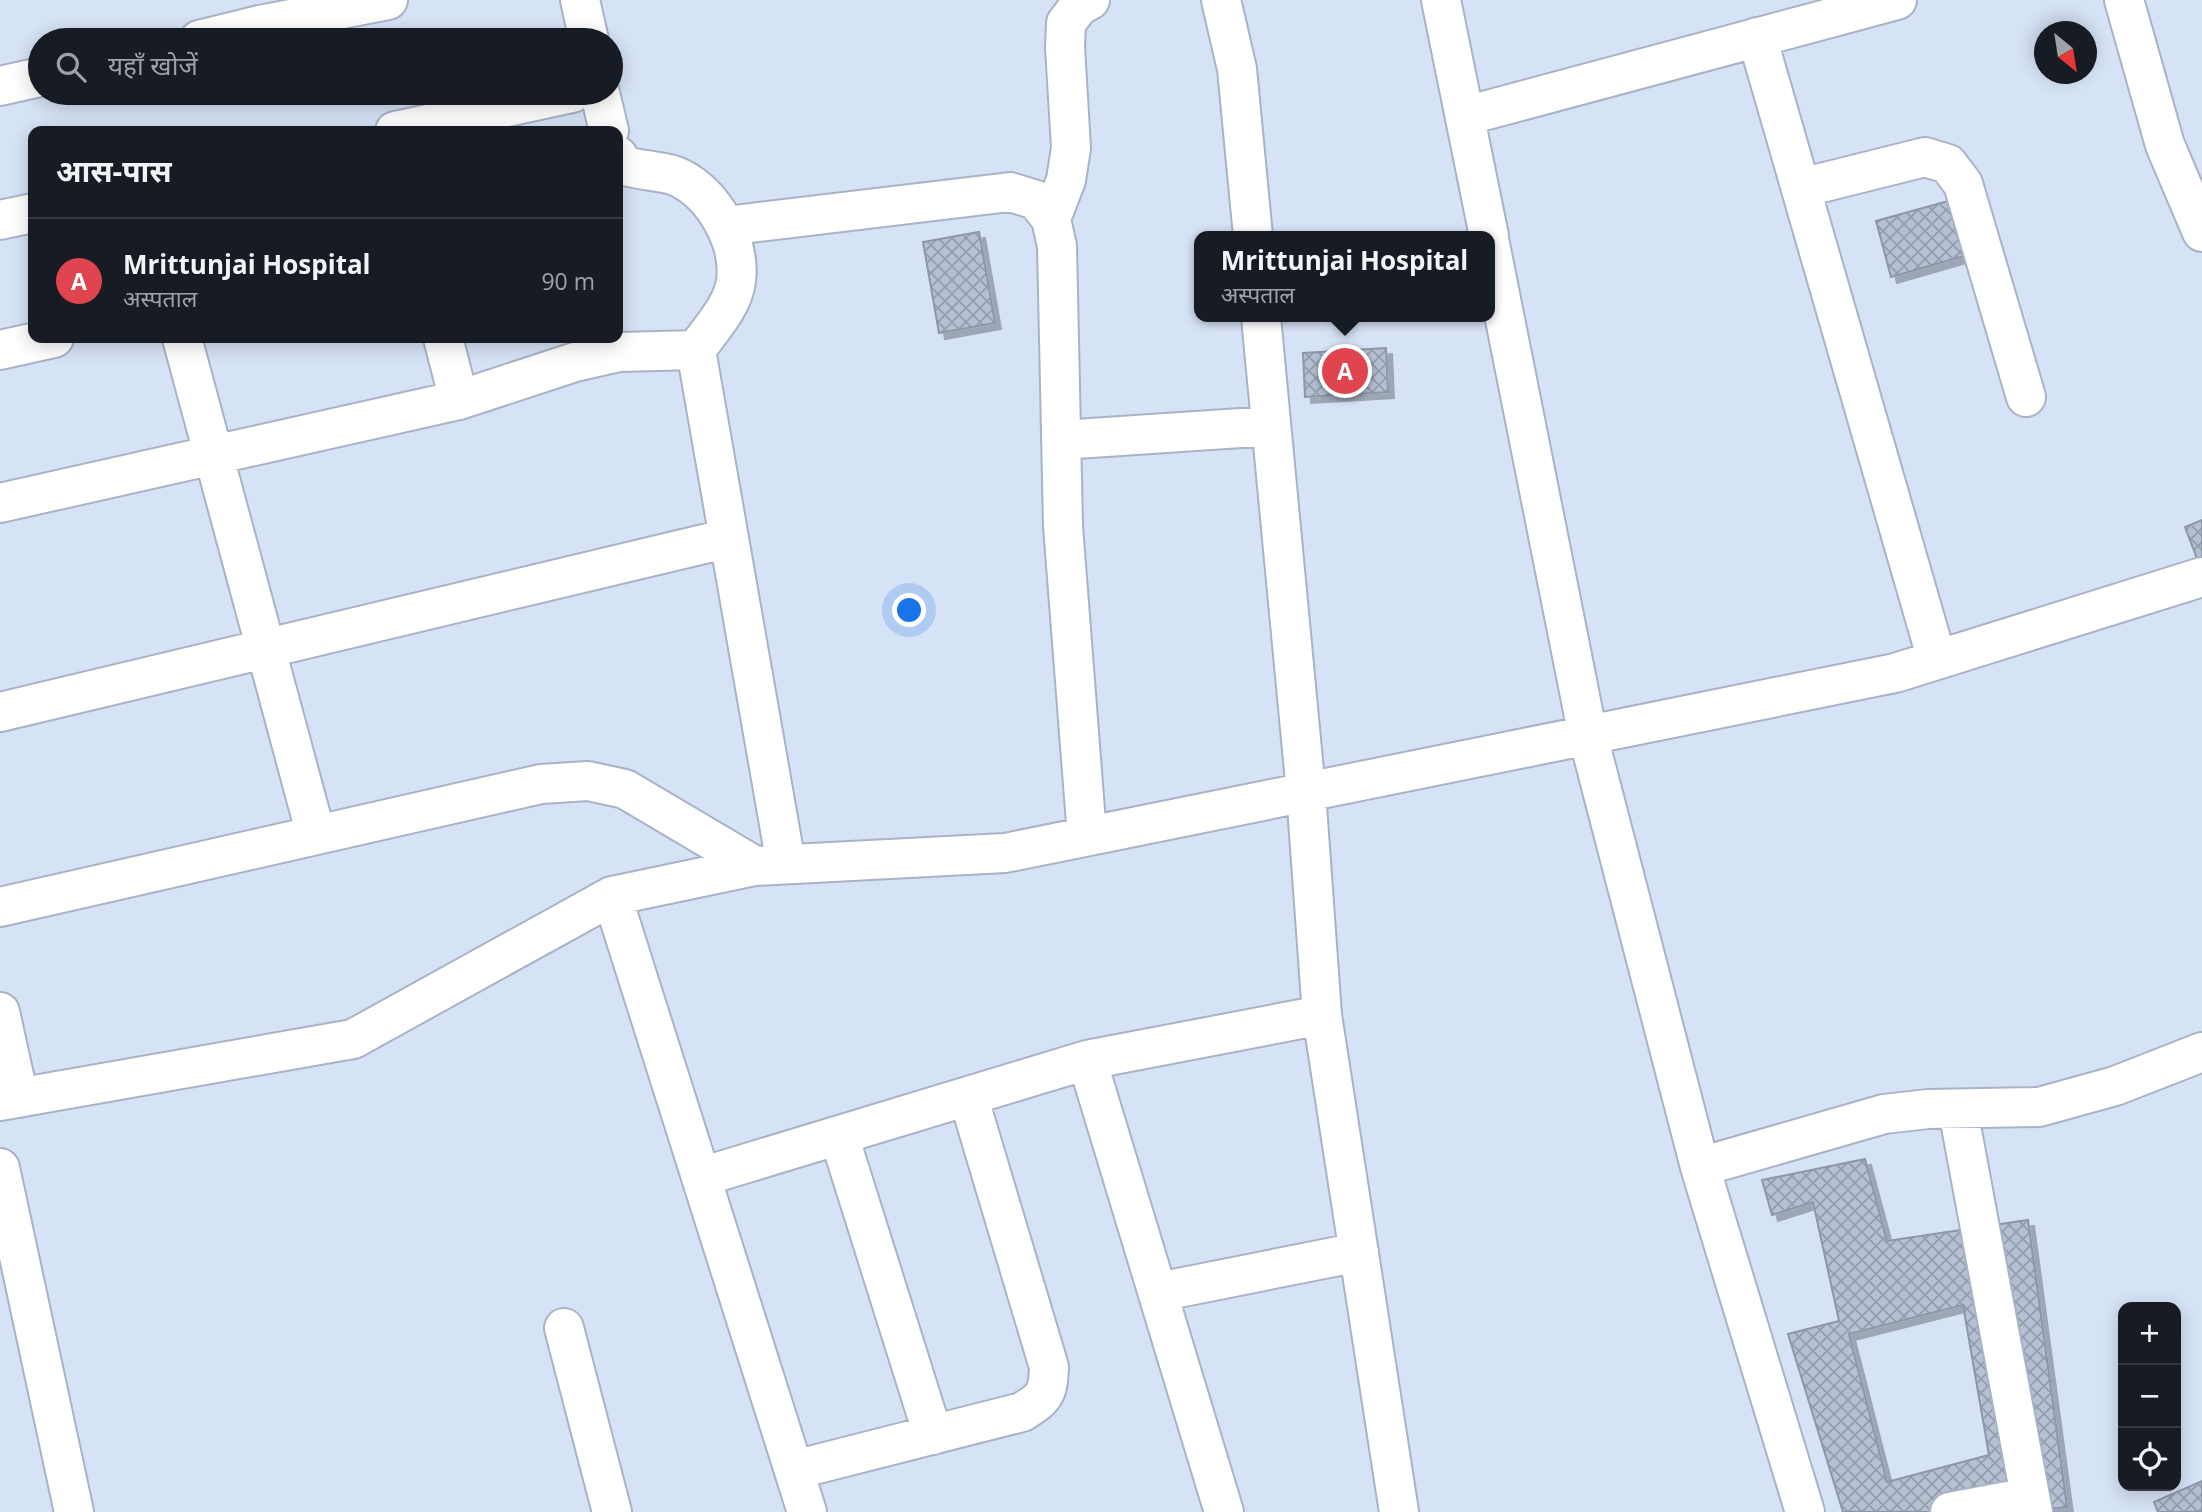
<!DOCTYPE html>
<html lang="hi">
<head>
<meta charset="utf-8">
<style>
  body { margin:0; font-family:"Open Sans","Noto Sans Devanagari",sans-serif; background:#242831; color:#f1f3f6 }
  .controls { position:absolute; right:21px; bottom:21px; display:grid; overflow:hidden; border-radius:14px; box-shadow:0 4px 18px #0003 }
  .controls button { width:63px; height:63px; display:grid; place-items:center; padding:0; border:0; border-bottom:2px solid #363941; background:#171b24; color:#f1f3f6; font:35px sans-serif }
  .compass { position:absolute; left:2034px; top:21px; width:63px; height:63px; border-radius:50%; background:#171b24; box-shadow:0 4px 18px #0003; rotate:150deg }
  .you { position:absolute; left:910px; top:611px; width:24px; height:24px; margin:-18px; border:5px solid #fff; border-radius:50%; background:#1a73e8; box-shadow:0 0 0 10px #1a73e833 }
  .badge { display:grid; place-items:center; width:46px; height:46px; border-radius:50%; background:#c1621a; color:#fff; font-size:23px; font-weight:700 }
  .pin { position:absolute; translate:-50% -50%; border:4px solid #fff; box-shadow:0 2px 7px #0006 }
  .popup { position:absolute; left:1194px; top:231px; width:301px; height:91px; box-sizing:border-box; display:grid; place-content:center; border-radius:14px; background:#171b24; filter:drop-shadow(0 2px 5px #0005); font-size:23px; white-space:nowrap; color:#9ea1a6 }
  .popup b { font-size:26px; color:#f1f3f6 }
  .popup::after { content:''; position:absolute; left:50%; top:100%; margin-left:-14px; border:14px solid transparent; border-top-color:#171b24 }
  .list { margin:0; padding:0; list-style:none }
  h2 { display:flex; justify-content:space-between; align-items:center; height:91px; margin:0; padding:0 28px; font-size:30px }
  h2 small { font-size:23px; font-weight:400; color:#9ea1a6 }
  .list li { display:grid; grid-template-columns:46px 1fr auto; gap:21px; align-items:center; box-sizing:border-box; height:126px; padding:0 28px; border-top:2px solid #363941 }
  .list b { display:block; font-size:26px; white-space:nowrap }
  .list p { margin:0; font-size:23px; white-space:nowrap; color:#9ea1a6 }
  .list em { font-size:23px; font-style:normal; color:#9ea1a6 }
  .icon { flex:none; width:38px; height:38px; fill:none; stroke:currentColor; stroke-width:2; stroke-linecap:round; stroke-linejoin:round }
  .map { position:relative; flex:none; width:2202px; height:1512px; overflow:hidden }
  .search { position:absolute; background:#171b24; box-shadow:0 4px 18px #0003; left:28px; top:28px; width:595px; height:77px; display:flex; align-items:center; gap:18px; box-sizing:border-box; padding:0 24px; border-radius:38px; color:#9ea1a6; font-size:26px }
  .panel { position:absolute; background:#171b24; box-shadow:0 4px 18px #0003; left:28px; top:126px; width:595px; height:217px; border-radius:14px }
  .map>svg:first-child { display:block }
  .building { fill:url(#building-cross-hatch); stroke:#8c97aa; stroke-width:2; fill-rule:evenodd; filter:url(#shadow) }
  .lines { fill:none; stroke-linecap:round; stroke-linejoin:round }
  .minor-casing { stroke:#a8b3c6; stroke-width:42 }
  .minor { stroke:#fff; stroke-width:38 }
</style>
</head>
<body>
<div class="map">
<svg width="2202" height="1512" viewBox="0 0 2202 1512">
  <defs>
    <pattern id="building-cross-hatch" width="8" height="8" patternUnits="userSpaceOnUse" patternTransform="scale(1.75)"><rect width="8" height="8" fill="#b5c0d3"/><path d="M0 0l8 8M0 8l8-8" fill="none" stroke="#949dad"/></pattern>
    <filter id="shadow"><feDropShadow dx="6" dy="6" stdDeviation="0" flood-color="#0004"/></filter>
  </defs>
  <rect width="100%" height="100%" fill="#d6e2f6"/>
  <!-- building -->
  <path class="building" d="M1959,198l15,55 -83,24 -15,-56z
    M979,232l16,91 -56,10 -16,-91z
    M1386,348l2,44 -83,5 -2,-44z
    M2202,520v40l-4,1 -13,-34z
    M1865,1159l22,82 141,-21 39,287 -40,5h-184l-55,-178 51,-13 -26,-119 -41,13 -10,-35zM1963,1305l26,150 -102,27 -38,-148z
    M2202,1481v31h-44l-4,-10z"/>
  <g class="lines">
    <!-- minor casing -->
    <g class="minor-casing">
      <path id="minor" d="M580,0l9,40
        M1221,0l16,69 16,167
        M1441,0l48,236
        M2124,0l41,145 37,87
        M1757,37l180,623
        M199,40l61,-15 128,-25
        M0,86l40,-9
        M600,93l9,38
        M1465,116l432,-116
        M395,131l177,-38
        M618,156l4,9c17,6 46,6 58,13 34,17 61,64 56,103 -3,25 -26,49 -40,69
        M1801,188l124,-31 23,7 15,20 63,213
        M1051,219l15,-39 5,-32 -6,-101 1,-24 13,-17 11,-6
        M0,220l33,-7
        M726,226l284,-34 26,8 15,19 6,27 6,280 24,310
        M1490,244l98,492 112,431 105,345
        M1261,317l45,475 16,223 77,497
        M182,338l134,497
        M443,338l16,62
        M0,350l54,-12
        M1061,440l210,-14
        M0,503l459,-103 116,-38 44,-10 77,-2 90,514
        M0,712l729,-174
        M612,896l195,616
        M0,907l541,-123 47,-3 37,8 130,77
        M0,1012l19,86
        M0,1101l353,-62 259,-143 143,-30 250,-13 890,-180 307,-96
        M1958,1110l75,402
        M839,1136l94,299
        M1700,1167l184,-53 44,-5 111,-2 76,-21 87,-34
        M0,1168l74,344
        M701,1177l386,-117
        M1158,1292l201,-40
        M564,1328l48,184
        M794,1470l228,-58c23,-14 26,-18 27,-45l-81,-271
        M1224,1512l-137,-452 235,-45
        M1950,1512l79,-15"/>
    </g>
    <!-- minor -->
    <use href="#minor" class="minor"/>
  </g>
</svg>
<div class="controls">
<button>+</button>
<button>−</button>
<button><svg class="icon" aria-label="locate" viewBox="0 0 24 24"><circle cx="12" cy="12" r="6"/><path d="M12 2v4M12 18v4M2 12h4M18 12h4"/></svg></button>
</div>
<svg class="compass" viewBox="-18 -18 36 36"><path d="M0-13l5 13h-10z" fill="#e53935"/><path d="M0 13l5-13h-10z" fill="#9ea1a6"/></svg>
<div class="you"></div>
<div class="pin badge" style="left:1345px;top:371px;background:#e0444e">A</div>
<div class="popup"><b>Mrittunjai Hospital</b>अस्पताल</div>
<div class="search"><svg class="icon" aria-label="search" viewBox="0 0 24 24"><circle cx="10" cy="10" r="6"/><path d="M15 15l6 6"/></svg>यहाँ खोजें</div>
<section class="panel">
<h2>आस-पास<small></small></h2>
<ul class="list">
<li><span class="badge" style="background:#e0444e">A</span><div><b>Mrittunjai Hospital</b><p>अस्पताल</p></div><em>90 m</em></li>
</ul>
</section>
</div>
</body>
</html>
